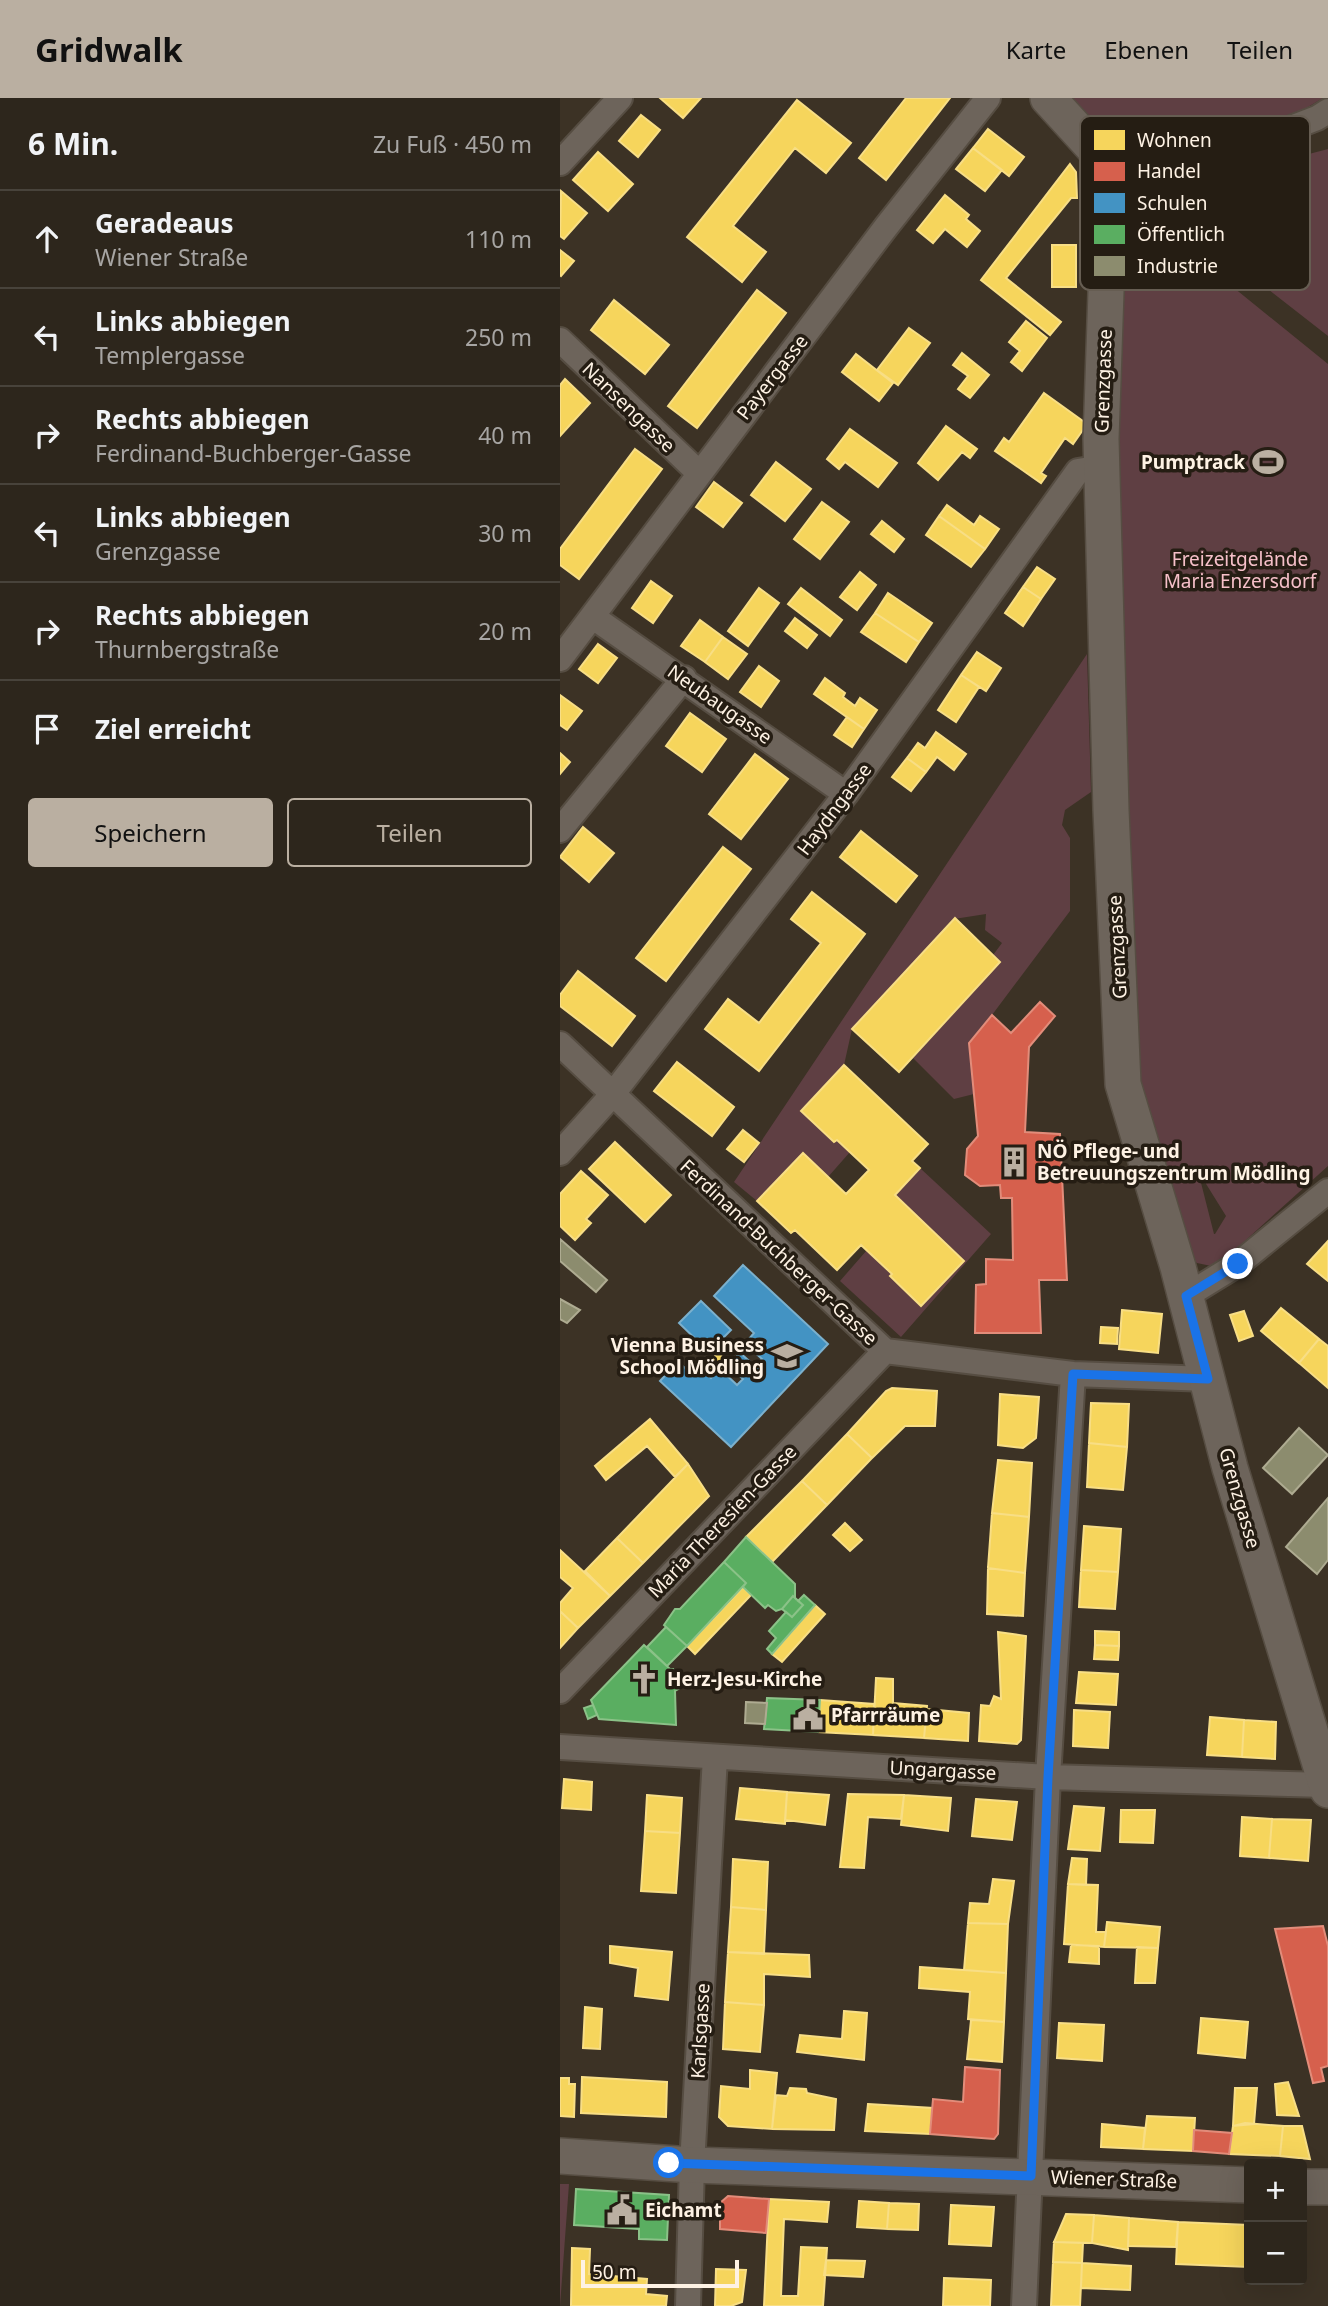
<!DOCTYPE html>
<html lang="de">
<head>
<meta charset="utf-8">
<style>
  body { margin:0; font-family:"Noto Sans",sans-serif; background:#352e25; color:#f1f3f6 }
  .controls { position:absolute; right:21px; bottom:21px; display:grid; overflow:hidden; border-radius:7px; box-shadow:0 7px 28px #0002 }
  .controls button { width:63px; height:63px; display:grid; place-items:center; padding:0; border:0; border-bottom:2px solid #48433b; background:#2d261c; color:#f1f3f6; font:35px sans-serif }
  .scale { position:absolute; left:21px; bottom:18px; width:158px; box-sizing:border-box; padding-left:7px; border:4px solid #fef2e4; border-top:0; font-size:19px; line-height:24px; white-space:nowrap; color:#fef2e4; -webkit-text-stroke:5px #251d13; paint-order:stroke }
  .stop { position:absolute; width:21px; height:21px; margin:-16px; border:5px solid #1a73e8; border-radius:50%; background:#fff }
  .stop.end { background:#1a73e8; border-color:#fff; box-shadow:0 2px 7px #0008 }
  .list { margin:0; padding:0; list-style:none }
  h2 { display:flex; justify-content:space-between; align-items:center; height:91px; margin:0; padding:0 28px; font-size:30px }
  h2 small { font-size:23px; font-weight:400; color:#a7a5a3 }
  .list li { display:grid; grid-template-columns:46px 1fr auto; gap:21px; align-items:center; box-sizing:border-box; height:98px; padding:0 28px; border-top:2px solid #48433b }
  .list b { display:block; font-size:26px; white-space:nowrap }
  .list p { margin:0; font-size:23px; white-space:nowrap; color:#a7a5a3 }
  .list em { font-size:23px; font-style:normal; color:#a7a5a3 }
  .actions { display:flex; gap:14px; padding:21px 28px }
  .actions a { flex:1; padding:16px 0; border:2px solid #baafa1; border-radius:7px; text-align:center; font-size:24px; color:#baafa1 }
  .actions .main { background:#baafa1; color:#111 }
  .icon { flex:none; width:38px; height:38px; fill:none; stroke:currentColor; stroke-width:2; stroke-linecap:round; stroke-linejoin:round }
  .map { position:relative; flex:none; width:768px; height:2208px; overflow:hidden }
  header { display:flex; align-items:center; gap:42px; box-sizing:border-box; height:98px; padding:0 35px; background:#baafa1; color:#111 }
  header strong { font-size:33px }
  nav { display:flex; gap:38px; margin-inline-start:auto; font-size:24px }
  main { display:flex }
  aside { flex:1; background:#2d261c }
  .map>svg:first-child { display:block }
  .green { fill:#5f3f43; fill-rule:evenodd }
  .homes { fill:#f6d55c; stroke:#f8de85; stroke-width:2 }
  .shops { fill:#d6604d; stroke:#e28c7a; stroke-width:2 }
  .schools { fill:#4393c3; stroke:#7bb0cd; stroke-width:2 }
  .public { fill:#5aae61; stroke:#8bc288; stroke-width:2 }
  .industry { fill:#8c8c6e; stroke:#aeab91; stroke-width:2 }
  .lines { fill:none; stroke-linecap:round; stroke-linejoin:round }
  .street-casing { stroke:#564d42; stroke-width:28 }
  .secondary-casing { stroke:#564d42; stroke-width:38 }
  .street { stroke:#6d645b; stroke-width:24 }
  .secondary { stroke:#6d645b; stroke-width:35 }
  .route { stroke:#1a73e8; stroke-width:9 }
  .labels { text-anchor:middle; stroke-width:7; stroke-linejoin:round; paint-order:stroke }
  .street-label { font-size:19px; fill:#fef2e4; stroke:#251d13 }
  .poi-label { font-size:19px; font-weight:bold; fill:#fef2e4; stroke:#251d13; text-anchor:start }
  .park-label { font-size:19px; fill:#f6c0c9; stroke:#251d13 }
  .key { fill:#251d13; stroke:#665d52; stroke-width:2 }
  .key-label { font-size:19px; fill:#fef2e4 }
</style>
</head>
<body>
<header>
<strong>Gridwalk</strong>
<nav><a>Karte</a><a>Ebenen</a><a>Teilen</a></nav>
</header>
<main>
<aside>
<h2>6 Min.<small>Zu Fuß · 450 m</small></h2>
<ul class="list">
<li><svg class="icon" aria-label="ahead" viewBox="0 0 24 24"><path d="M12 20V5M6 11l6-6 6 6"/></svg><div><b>Geradeaus</b><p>Wiener Straße</p></div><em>110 m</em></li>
<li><svg class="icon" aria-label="left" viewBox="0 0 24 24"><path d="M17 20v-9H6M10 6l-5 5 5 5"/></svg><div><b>Links abbiegen</b><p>Templergasse</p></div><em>250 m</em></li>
<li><svg class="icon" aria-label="right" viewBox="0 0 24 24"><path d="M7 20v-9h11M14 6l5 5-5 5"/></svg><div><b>Rechts abbiegen</b><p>Ferdinand-Buchberger-Gasse</p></div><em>40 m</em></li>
<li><svg class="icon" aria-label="left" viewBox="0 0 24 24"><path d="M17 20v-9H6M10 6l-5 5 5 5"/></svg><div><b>Links abbiegen</b><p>Grenzgasse</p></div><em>30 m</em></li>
<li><svg class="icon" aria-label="right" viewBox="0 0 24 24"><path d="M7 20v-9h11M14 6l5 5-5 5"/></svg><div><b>Rechts abbiegen</b><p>Thurnbergstraße</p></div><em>20 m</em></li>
<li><svg class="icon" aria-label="arrive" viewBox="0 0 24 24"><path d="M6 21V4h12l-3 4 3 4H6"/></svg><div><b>Ziel erreicht</b></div></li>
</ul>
<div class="actions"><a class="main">Speichern</a><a>Teilen</a></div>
</aside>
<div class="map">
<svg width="768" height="2208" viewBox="0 0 768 2208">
  <rect width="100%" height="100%" fill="#3c3225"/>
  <!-- green -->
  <path class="green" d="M510,0h253l-25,15 -112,42 -65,3z
    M768,51v187l-179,-140z
    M570,107l29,22 1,62 7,-1 3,-52 158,128v802l-112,101 -19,-4 -11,-8 -55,-186 -18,-818zM638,1073l28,45 -11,18h-1z
    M527,556l4,138 -26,18 -3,15 8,13v73l-78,104 -18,79 -20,5 -41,-41 87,-96 -7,-7 9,-12 -17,-13 1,-16 -32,5 -102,110 -8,36 -43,45 33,32 3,-2 13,12 -22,25 -71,24 -23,-19z
    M360,1070l71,66 -90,103 -61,-56 27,-31 25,24 -2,3 31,29 43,-45 -69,-66z
    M0,2086h9l-9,122z"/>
  <!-- homes -->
  <path class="homes" d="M100,0h41l-18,20z
    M346,0h44l-64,82 -27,-22z
    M237,2l54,43 -25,30 -31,-25 -62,78 33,26 -24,30 -55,-45z
    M81,17l19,15 -22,27 -19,-16z
    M428,31l36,28 -15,19 -36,-28z
    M413,50l29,22 -17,21 -29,-22z
    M38,54l35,32 -25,27 -35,-31z
    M510,66l6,8 1,26h-6l-65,80 55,44 -11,13 -69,-55z
    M1,93l26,22 -23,26 -4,-3z
    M385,97l24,20 -3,4 14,12 -13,16 -22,-18 -12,14 -16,-13z
    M492,147h24v42h-24z
    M0,152l14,11 -13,15 -1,-1z
    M197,192l29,23 -89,115 -29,-22z
    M54,202l55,45 -24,29 -54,-44z
    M466,223l21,17 -25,33 -11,-9 9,-11 -11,-9z
    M349,230l21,15 -32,42 -21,-15z
    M402,255l27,22 -19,23 -12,-9 10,-13 -15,-11z
    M296,256l37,29 -14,18 -37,-29z
    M5,281l25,24 -30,33v-51z
    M484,295l43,31 -14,20 -8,-6 -24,35 5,3 -5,7 -46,-32 9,-13 5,4z
    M386,328l31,23 -7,9 -8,-6 -24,28 -20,-17z
    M290,331l47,34 -19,24 -33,-25 -6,7 -12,-10z
    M75,351l27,20 -83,110 -19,-14v-16z
    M216,364l35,27 -26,32 -34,-26z
    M154,384l28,21 -19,24 -27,-20z
    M262,404l27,20 -29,37 -26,-20z
    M387,407l27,20 6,-9 19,13 -14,20 -46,-33z
    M379,418l46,33 -14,18 -45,-32z
    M322,423l22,18 -10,13 -23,-18z
    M477,469l18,12 -14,20 -18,-12z
    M300,474l16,13 -19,25 -17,-13z
    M91,483l21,15 -19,27 -21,-15z
    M463,489l18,12 -18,27 -18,-13z
    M199,490l20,15 -31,43 -20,-15z
    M241,490l41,32 -12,16 -42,-32z
    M328,495l44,30 -13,19 -44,-29z
    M315,515l44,29 -13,20 -45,-30z
    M235,520l22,17 -10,13 -22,-17z
    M140,522l23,17 -18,25 -24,-16z
    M163,539l24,17 -19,25 -23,-17z
    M38,546l19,14 -19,25 -19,-14z
    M417,554l24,16 -15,23 -25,-16z
    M199,568l20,15 -18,26 -21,-15z
    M401,577l18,12 -23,35 -18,-12z
    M265,580l20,15 -2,4 12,9 5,-8 17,12 -13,19 -50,-35z
    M0,597l22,16 -15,19 -7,-5z
    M130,615l36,26 -24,33 -36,-26z
    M287,619l17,12 -12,18 -18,-12z
    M376,634l30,22 -12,16 -17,-13 -11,15 -19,-14 11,-15 7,5z
    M0,655l10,9 -10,12z
    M195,656l33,25 -47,60 -32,-25z
    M347,660l19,14 -15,19 -19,-14z
    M23,729l31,26 -25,29 -29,-25z
    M301,733l56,45 -21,26 -56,-45z
    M163,749l28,22 -85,112 -30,-23z
    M252,794l53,42 -106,137 -54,-42 23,-30 31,24 62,-80 -30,-24z
    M395,820l45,44 -101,110 -47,-43z
    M18,873l57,45 -23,30 -52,-40v-11z
    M117,964l57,45 -22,29 -58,-45z
    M284,967l84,79 -16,17 8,7 -25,27 69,66 -43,45 -31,-30 2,-2 -31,-29 -24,25 -42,-40 -4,3 -34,-32 46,-48 43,41 23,-24 -32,-30 -3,2 -33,-31z
    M183,1032l16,13 -15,19 -17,-13z
    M55,1044l56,53 -26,27 -56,-53z
    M21,1073l27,24 -22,24 5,4 -16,17 -15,-14v-32z
    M768,1143v40l-21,-17z
    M721,1210l38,31 -20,24 -38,-32z
    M562,1212l40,4 -4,39 -39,-4z
    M684,1213l9,25 -14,5 -9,-26z
    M541,1229l17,1 -1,16 -17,-1z
    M759,1241l9,7v42l-29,-25z
    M158,1255l9,8 -16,17 -8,-8z
    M332,1290l45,3 -2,35h-30l-33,32 -25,-24 39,-43z
    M440,1296l39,3 -3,41 -13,10 -25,-3z
    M531,1305l38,1 -2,43 -38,-4z
    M90,1321l38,45 -13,13 -28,-31 -41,34 -11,-14z
    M287,1336l25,24 -45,47 -25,-24z
    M529,1345l38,4 -4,43 -36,-3z
    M438,1362l34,3 -3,54 -37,-4z
    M128,1366l21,32 -66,67 -26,-25z
    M242,1383l25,24 -55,57 -26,-25z
    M432,1415l37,4 -4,56 -37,-5z
    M285,1425l17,17 -12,11 -17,-16z
    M524,1428l37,3 -3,43 -37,-2z
    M57,1440l26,25 -33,33 -25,-25z
    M0,1452l50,46 -32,32 -18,-17v-8l13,-15 -13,-11z
    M428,1470l37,5 -2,43 -36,-2z
    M521,1472l37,2 -3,37 -36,-2z
    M183,1489l8,8 -56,59 -8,-8z
    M255,1507l10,9 -43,48 -10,-8z
    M0,1513l18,17 -18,20z
    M535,1533l24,1v14l-24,-1z
    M438,1534l28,4 -5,104 -4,4 -38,-3 2,-36 9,1 4,-10 7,3z
    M535,1547l24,1 -1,14 -24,-1z
    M519,1574l39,2 -2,31 -40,-2z
    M316,1580l17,1v24l34,3 -3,32 -51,-3z
    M260,1602l54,4 -1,31 -55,-3z
    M367,1611l42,4 -1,28 -44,-3z
    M514,1612l36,2 -2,36 -35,-2z
    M650,1619l34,3 -2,37 -35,-2z
    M684,1622l32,2 -1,37 -33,-2z
    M4,1681l28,3 -1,28 -29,-2z
    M180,1690l47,4 -2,32 -49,-5z
    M227,1694l42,3 -4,30 -40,-5z
    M288,1696l56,1 -3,24 -33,-2 -4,51 -24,-1z
    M87,1697l35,3 -2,35 -35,-2z
    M344,1697l47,3 -3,33 -47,-6z
    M416,1701l41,3 -5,38 -40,-4z
    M514,1708l30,2 -4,43 -32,-2z
    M561,1712h34l-2,33 -33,-1z
    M682,1719l30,2 -3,39 -29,-2z
    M712,1721l39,1 -3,41 -39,-3z
    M85,1733l35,2 -4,60 -35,-2z
    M512,1760l15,1 -1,26 -18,-1z
    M173,1761l35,3 -2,48 -35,-3z
    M433,1781l21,2 -6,43 -40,-1 2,-20 19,1z
    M508,1786l30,1 -2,47h10l-2,15 -40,-3z
    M171,1809l35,3 -2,44 -36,-2z
    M547,1824l53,5 -2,21 -54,-1z
    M408,1825l40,1 -2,49 -42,-3z
    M511,1847l28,1v18l-30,-2z
    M50,1848l62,6 -4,48 -33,-4 3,-28 -28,-5z
    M577,1849l21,1 -3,35h-20z
    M168,1854l81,3 1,22 -46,-3v31l-39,-3z
    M360,1869l86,6 -2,49 -36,-3 2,-27 -51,-4z
    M165,1904l39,3 -4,47 -37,-3z
    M25,1909l17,2 -2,40 -17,-1z
    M284,1913l23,2 -3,47 -67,-8 3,-17 42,4z
    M641,1920l47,4 -3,36 -47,-5z
    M411,1922l33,2 -2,40 -35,-3z
    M499,1925l45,2 -2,36 -45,-3z
    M190,1972l27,3 -5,56 -44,-3 -9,-9 2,-31 29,3z
    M22,1979l85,5 -1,35 -85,-4z
    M0,1980h9v6h6l-1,33 -14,-1z
    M728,1984l11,34 -22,-1 -2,-31z
    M230,1990l16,1 1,4 29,6 -2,31 -62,-1 4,-34 11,1z
    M675,1990h22l-3,36 -21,2z
    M308,2006l65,4 -3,26 -65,-3z
    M587,2018l48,2 -2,33 -50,-2z
    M685,2025l38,3 -3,30 -51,-2 4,-28z
    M542,2026l43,4 -2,21 -42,-2z
    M723,2028h19l8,33 -30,-3z
    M209,2101l60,3 -2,20 -43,-3 -3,77h17l3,-49 26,1 -4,58h-59z
    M299,2103l30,2 -2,26 -30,-2z
    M329,2105l30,1 -1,26 -31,-1z
    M391,2107l43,2 -3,39 -42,-2z
    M506,2116l28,1 -2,28 -38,-1z
    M534,2117l35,3 -1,32 -36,-7z
    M569,2120l49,4 -2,25 -48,-1z
    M618,2124l71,3v42l-73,-3z
    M494,2144l29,1 -1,20 -29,-1z
    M12,2150l18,1 -1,25 58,5 -1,15 21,2 -1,10h-95z
    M266,2162l39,1 -2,16 -39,-2z
    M493,2164l29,1 -2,43h-29z
    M522,2165l49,3 -1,24 -49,-2z
    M156,2171l30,1 -4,32 -11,4h-16z
    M384,2180l47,2 -1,26h-47z"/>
  <!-- shops -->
  <path class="shops" d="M480,904l15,14 -26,31 -4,85 35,2 7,146h-28l2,53h-66l1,-48 10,-1v-25l27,1 -1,-62h-11l-1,-13 -20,1 -15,-11 2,-26 11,-13 -9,-93 23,-28 19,18z
    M763,1828l5,20v120l-7,2 3,13 -11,2 -38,-154z
    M405,1969l35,3 -2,64 -4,5 -64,-5 3,-35 30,3z
    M634,2032l38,3 -3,21 -36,-3z
    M168,2098l41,3 -3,34 -46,-4v-26z"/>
  <!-- schools -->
  <path class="schools" d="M183,1167l85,79 -97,103 -71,-66 18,-19 14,12 7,-8 12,12 9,-9 17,16 6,-6 -15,-13 12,-13 15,13 7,-7 -12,-11 4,-4 -5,-5 5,-6 -40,-37z
    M141,1203l30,29 -22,22 -30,-29z"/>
  <!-- public -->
  <path class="public" d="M186,1439l49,47v14l-2,-2 -11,13 -6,2 -8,-6 -3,3 -22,-21 3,-4 -22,-21z
    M164,1464l22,21 -59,63 -23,-21 11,-16h5z
    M244,1497l11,10 -43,49 -5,-5 9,-11 -7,-7 17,-19 6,5 11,-12 -5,-4z
    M233,1498l10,9 -11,12 -10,-8z
    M106,1529l21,19 -20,20 -20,-19z
    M84,1547l26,24h3l7,19 -5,3 1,34 -77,-6 -8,-19z
    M207,1600l53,2 -2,32 -54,-3z
    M33,1607l4,10 -9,4 -4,-11z
    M16,2091l93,6 -2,45 -28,-1v-10l-65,-4z"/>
  <!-- industry -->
  <path class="industry" d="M0,1141l47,41 -11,12 -36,-31z
    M0,1201l20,11 -13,13 -7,-4z
    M739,1330l29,27 -36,39 -29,-26z
    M768,1400v62l-11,14 -31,-27z
    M186,1604l21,1 -2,21 -20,-1z"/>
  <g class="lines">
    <!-- street casing -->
    <g class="street-casing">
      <path id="street" d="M0,65l60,-65
        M550,76h62l145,-56 11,-7
        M0,242l139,133
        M33,519l253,177
        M0,561l326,-432 102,-129
        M0,732l124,-152
        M0,946l325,307 188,23 135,5
        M0,1055l52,-58 234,-301 232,-323 24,-4
        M626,1198l52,-32 90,-73
        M0,1593l325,-340
        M0,1649l488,30 278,8
        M128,2208l4,-141 23,-408
        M464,2208l24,-529 25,-403"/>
    </g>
    <!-- secondary casing -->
    <g class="secondary-casing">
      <path id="secondary" d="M488,0l53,58 9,18 -9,265 10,371 12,274 55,183 52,201 98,322
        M0,2058l132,9 557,20
        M742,2089h26"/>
    </g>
    <!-- street -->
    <use href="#street" class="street"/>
    <!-- secondary -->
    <use href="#secondary" class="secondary"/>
  </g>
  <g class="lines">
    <!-- route -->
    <path class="route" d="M109,2065l362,13 17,-399 25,-403 135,5 -22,-83 52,-32"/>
  </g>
  <!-- icons -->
  <defs>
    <g id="stadium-bare" transform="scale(2.415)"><path d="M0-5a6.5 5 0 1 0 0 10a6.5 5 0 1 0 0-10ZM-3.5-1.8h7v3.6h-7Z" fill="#baafa1" stroke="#251d13" stroke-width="2.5" paint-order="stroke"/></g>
    <g id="building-bare" transform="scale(2.415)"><path d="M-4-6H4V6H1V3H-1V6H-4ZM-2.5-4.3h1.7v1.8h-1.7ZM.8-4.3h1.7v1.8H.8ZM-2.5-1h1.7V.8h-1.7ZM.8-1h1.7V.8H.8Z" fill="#baafa1" stroke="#251d13" stroke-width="2.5" paint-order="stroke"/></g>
    <g id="school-bare" transform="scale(2.415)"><path d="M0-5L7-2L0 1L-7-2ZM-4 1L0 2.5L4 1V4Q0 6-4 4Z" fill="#baafa1" stroke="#251d13" stroke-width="2.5" paint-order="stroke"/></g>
    <g id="church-bare" transform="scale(2.415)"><path d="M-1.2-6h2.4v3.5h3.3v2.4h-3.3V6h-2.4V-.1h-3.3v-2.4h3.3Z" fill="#baafa1" stroke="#251d13" stroke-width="2.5" paint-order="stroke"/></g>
    <g id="civic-bare" transform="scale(2.415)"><path d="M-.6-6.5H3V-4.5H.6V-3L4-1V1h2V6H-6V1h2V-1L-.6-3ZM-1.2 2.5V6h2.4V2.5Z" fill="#baafa1" stroke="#251d13" stroke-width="2.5" paint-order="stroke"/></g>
  </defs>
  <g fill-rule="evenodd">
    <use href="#stadium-bare" x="708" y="364"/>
    <use href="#building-bare" x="454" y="1064"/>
    <use href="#school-bare" x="227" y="1258"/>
    <use href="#church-bare" x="84" y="1581"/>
    <use href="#civic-bare" x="248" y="1617"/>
    <use href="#civic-bare" x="62" y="2112"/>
  </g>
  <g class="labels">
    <!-- street labels -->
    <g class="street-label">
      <text transform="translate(212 279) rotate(-52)" y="7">Payergasse</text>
      <text transform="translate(543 283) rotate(-88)" y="7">Grenzgasse</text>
      <text transform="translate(69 309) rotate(44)" y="7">Nansengasse</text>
      <text transform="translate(160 606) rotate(35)" y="7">Neubaugasse</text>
      <text transform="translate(274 711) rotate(-53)" y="7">Haydngasse</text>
      <text transform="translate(557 849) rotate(-93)" y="7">Grenzgasse</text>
      <text transform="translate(219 1154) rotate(43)" y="7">Ferdinand-Buchberger-Gasse</text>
      <text transform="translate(680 1400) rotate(74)" y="7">Grenzgasse</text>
      <text transform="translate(162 1423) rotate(-46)" y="7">Maria Theresien-Gasse</text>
      <text transform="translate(383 1672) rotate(3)" y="7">Ungargasse</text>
      <text transform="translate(140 1933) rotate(-87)" y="7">Karlsgasse</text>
      <text transform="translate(554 2081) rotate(2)" y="7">Wiener Straße</text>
    </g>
    <!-- poi labels -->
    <g class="poi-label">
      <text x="685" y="371" text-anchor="end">Pumptrack</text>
      <text x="477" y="1060">NÖ Pflege- und<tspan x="477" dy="22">Betreuungszentrum Mödling</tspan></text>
      <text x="204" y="1254" text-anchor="end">Vienna Business<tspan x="204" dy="22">School Mödling</tspan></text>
      <text x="107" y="1588">Herz-Jesu-Kirche</text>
      <text x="271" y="1624">Pfarrräume</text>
      <text x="85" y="2119">Eichamt</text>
    </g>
    <!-- park labels -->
    <g class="park-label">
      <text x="680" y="468">Freizeitgelände<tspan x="680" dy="22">Maria Enzersdorf</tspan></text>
    </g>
  </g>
  <!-- legend -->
  <rect x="520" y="18" width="230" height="174" rx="10" class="key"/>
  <rect x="534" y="32" width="31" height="20" fill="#f6d55c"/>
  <rect x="534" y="64" width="31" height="19" fill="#d6604d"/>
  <rect x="534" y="95" width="31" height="20" fill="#4393c3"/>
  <rect x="534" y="127" width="31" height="19" fill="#5aae61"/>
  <rect x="534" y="158" width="31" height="20" fill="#8c8c6e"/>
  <g class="key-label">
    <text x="577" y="49">Wohnen</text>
    <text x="577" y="80">Handel</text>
    <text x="577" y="112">Schulen</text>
    <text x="577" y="143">Öffentlich</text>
    <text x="577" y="175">Industrie</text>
  </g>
</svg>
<div class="controls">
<button>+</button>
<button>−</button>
</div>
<div class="scale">50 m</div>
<div class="stop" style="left:109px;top:2065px"></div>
<div class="stop end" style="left:678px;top:1166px"></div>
</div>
</main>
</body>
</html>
